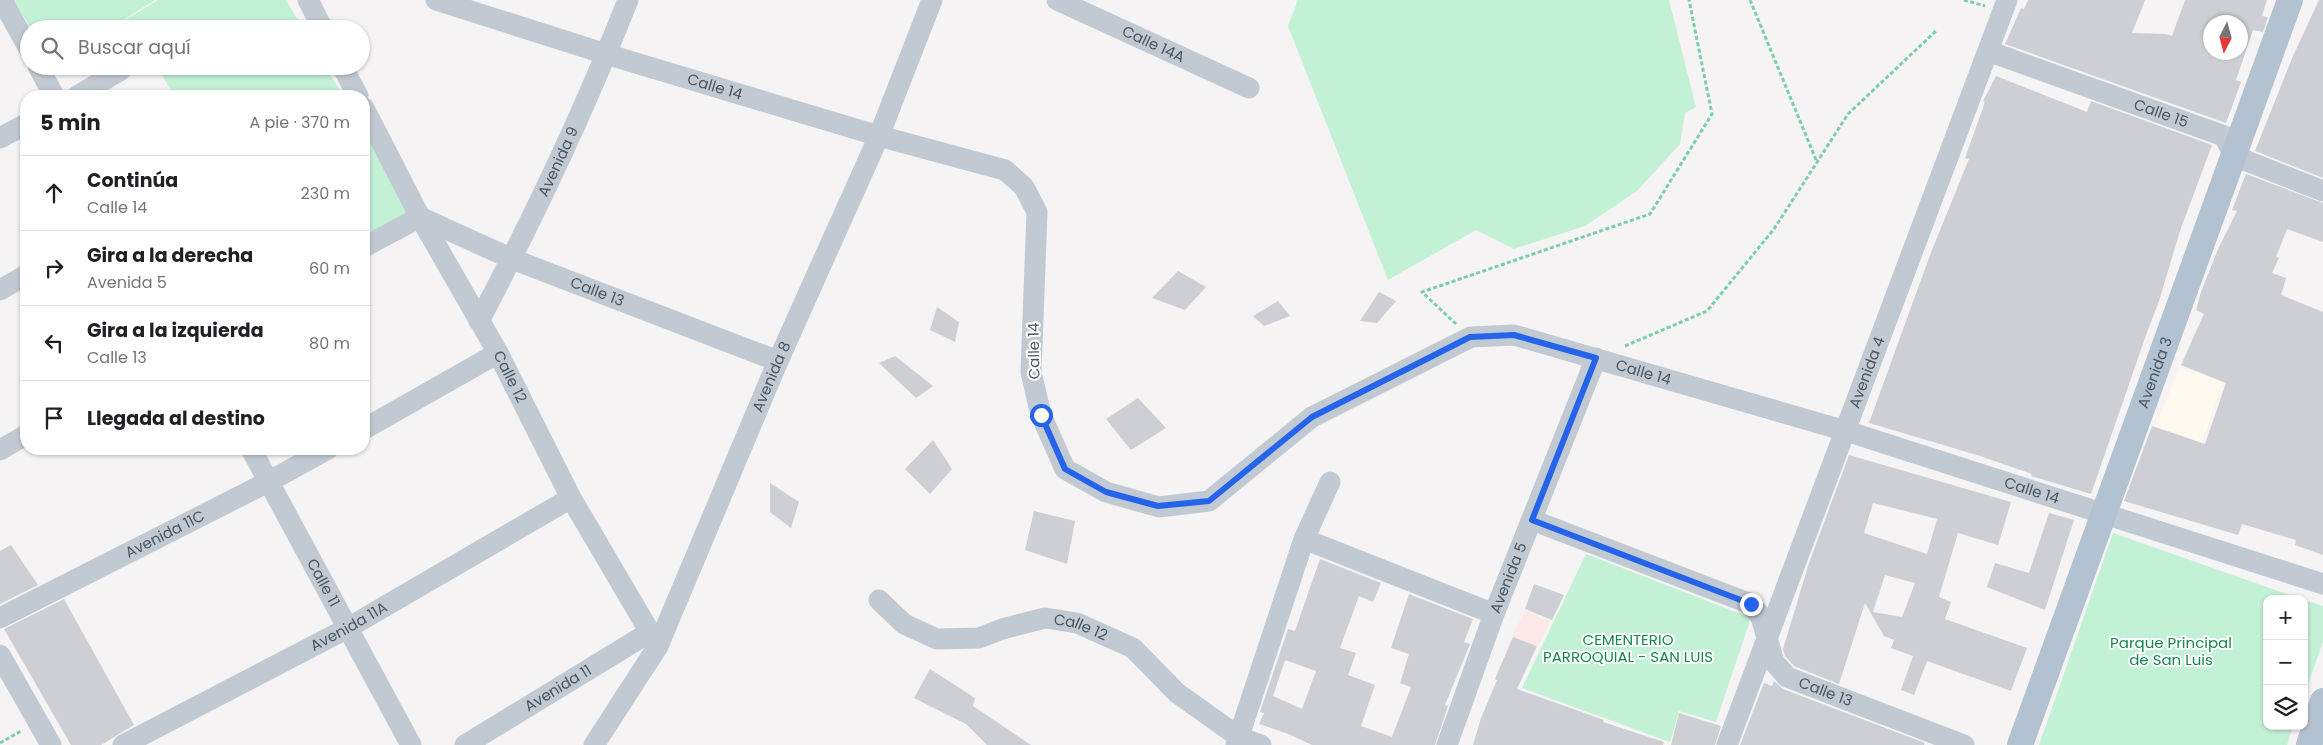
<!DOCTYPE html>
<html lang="es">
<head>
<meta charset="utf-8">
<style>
  body { margin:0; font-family:Poppins,sans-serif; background:#f2f2f2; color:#202124 }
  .controls { position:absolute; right:15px; bottom:15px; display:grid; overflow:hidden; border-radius:10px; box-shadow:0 1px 4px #0004 }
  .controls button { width:45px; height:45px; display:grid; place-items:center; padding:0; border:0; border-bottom:1px solid #e0e0e0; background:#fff; color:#202124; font:25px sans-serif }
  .compass { position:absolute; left:2203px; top:15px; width:45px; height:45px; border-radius:50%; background:#fff; box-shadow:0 1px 4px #0004; rotate:186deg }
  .stop { position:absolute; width:15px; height:15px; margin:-11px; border:4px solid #2563eb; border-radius:50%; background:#fff }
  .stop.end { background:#2563eb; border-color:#fff; box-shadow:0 1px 5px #0008 }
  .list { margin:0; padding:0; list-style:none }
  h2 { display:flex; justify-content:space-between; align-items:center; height:65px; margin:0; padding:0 20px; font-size:21px }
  h2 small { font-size:16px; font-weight:400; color:#757577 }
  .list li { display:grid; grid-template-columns:32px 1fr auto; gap:15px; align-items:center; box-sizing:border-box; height:75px; padding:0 20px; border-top:1px solid #e0e0e0 }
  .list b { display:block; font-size:19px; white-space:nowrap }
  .list p { margin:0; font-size:16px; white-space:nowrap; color:#757577 }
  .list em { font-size:16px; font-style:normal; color:#757577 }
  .icon { flex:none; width:28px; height:28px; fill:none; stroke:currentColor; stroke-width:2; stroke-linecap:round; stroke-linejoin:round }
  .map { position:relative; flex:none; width:2323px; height:745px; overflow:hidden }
  .search { position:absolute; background:#fff; box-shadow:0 1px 4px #0004; left:20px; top:20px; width:350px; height:55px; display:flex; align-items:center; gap:12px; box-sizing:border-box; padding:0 18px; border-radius:28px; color:#757577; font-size:19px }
  .panel { position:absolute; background:#fff; box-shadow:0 1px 4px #0004; left:20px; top:90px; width:350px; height:365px; border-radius:20px }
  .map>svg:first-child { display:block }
  .commercial { fill:#fdf9ef }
  .medical { fill:#fce8e6 }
  .green { fill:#c3f1d5 }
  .building { fill:#cdcfd5; fill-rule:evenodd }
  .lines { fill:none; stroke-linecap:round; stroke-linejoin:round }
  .path { stroke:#7ad0a6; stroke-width:3; stroke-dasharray:4 2.5; stroke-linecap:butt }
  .minor { stroke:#c1cad2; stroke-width:21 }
  .major { stroke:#b3c2d1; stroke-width:26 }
  .route { stroke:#2563eb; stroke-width:6 }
  .labels { text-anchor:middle; stroke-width:4; stroke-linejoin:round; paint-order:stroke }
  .street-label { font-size:15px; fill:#4a5661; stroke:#fff }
  .park-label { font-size:15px; fill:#17864f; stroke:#fff }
</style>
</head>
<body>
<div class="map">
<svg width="2323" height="745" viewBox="0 0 2323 745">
  <rect width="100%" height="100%" fill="#f5f3f3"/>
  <!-- commercial -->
  <path class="commercial" d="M2180,367l44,16 -22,60 -47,-17z"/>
  <!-- medical -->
  <path class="medical" d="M1525,611l25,10 -12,25 -26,-9z"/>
  <!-- green -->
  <path class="green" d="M14,0h141l-46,29h-78z
    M158,0h128l17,29h-192z
    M1298,0h371l27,107 -11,6 -5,31 -43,47 -52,35 -71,23 -38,-19 -88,50 -100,-254z
    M157,66h168l18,30h-169z
    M364,131l50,83 -50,27z
    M2113,533l188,66h-34v127h26l-6,19h-248z
    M1586,554l165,64 -35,104 -37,-11 -9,31 -148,-54z
    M2304,600l19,6v36l-19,53z"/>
  <!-- building -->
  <path class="building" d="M2028,0h117l-13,33 34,1 6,2 13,-36h82l-5,16 6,1 -5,15 -10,-2 -17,50 5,2 -15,41 -221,-79 16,-36 3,1zM2210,22h30v30h-30z
    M2319,0h4v178l-68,-27 38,-95z
    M1996,76l91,36 4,-11 121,44 -32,86 -21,70 -13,34 -55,159 -60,-18 1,-2 -55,-19 -108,-32 61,-168 39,-96 -4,-1 20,-56 -2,-1z
    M2246,174l77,29v39l-36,-13 -11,28 3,1 -7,15 14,5 -5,17 42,17v243l-28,-10 1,-5 -54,-16 -4,11 -114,-34 28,-75 53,18 21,-61 -45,-18 23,-51 -8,-4 5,-18 17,-43 19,-38 -5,-1z
    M1178,271l28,16 -21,23 -33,-12z
    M1379,292l17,9 -19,22 -17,-2z
    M1278,301l12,15 -26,10 -11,-10z
    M937,307l22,15 -4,20 -25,-12z
    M895,356l38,30 -17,12 -37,-35z
    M1138,398l28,30 -35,22 -25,-31z
    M933,440l19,29 -22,25 -25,-25z
    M1849,455l162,47 -13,43 -40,-12 -19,64 12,5 -6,17 82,29 -16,43 -84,-30 -13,34 -13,-5 12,-34 -22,-8 3,-8 -10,-4 -19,-33 -26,81 -45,-18 -9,-10 -2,-7 26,-86zM1873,503l64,16 -10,35 -63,-21zM1885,575l30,8 -13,34 -29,-5z
    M770,483l29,19 -8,26 -21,-16z
    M1034,511l41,10 -8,43 -42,-14z
    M2049,513l25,7 -29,90 -58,-23 8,-24 34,10z
    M11,545l27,40 -38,19v-53z
    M1320,559l61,24 -8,19 -14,-6 -19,52 16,5 -8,22 27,10 -14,41 31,11 19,-50 -11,-4 9,-29 -18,-6 18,-54 64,25 -9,23 6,2 -25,61 3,1 -13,39h-123l-26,-12 -27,-9 5,-11 -4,-1 28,-83 7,2zM1285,660l31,11 -14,38 -29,-13z
    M1534,584l30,11 -12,25 -27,-11z
    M64,599l70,126 -33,20h-30l-67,-116z
    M1513,637l24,9 -20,43 87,31 -1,2 61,20 -1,3h-190l8,-27 16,-38 -2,-1z
    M930,669l45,29 -2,8 58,39h-44l-21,-21 -52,-26z
    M1774,681l9,8 142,54 -1,2h-184l24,-62 8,3z
    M1679,713l42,13 -6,19h-44z"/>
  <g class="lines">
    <!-- path -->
    <path class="path" d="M1750,0l67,162
      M1964,0l21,6
      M1456,324l-34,-32 228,-78 62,-100 -23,-114
      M1625,346l82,-35 67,-82 74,-115 89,-84
      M0,743l21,-12"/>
    <!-- minor -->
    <g class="minor">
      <path d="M2,0l27,49"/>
      <path d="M308,0l15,29"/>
      <path id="s1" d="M436,0l170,54 273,82 126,34 19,17 13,25 -6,160 10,43 24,54 41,23 53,15 50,-6 103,-84 159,-80 43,-2 332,96 477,153"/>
      <path id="s2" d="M1057,0l192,88"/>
      <path id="s3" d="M1988,51l236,85 10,20 89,35"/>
      <path d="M38,66l16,30"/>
      <path d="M342,66l16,30"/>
      <path d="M77,96l44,-26"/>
      <path id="s4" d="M364,108l56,109 78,136 73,145 87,148"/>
      <path d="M0,138l26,-14"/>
      <path id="s5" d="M364,247l56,-30 92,42 266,102"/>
      <path d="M0,290l26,-15"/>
      <path id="s6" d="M479,321c55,-104 106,-212 149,-321"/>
      <path d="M364,429l134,-76"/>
      <path id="s7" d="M251,449l160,296"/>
      <path d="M0,450l26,-15"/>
      <path id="s8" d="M1532,520l219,84 10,13 13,45 13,15 177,68"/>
      <path d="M1304,539l190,75"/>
      <path id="s9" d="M879,600l25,24 33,15 42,-1 23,-9 43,-11 32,5 56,25 44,45 62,44 22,8"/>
      <path id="s10" d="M0,618l268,-136 60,-33"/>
      <path d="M0,655l51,90"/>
      <path id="s11" d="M123,745l223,-116 225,-131"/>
      <path id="s12" d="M465,745l185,-113"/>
      <path id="s13" d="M594,745l64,-99 120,-285 101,-225 53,-136"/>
      <path d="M1236,745l68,-206 26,-57"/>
      <path id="s14" d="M1447,745l47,-131 102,-256"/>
      <path id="s15" d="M1727,745l280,-745"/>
    </g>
    <!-- major -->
    <g class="major">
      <path id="s16" d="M2020,745l270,-745"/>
      <path d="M2309,745l14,-44"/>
    </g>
  </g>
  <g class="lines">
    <!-- route -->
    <path class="route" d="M1041,415l24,54 41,23 52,14 51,-5 103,-84 158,-80 44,-2 82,23 -64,162 219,84"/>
  </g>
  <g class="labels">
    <!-- street labels -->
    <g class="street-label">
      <text dy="5" stroke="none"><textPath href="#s2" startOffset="106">Calle 14A</textPath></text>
      <text dy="5" stroke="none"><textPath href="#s1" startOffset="292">Calle 14</textPath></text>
      <text dy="5" stroke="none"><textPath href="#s3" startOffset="184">Calle 15</textPath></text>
      <text dy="5" stroke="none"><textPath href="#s6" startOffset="178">Avenida 9</textPath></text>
      <text dy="5" stroke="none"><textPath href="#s5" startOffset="256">Calle 13</textPath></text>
      <text transform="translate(1034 351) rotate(-91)" y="5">Calle 14</text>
      <text dy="5" stroke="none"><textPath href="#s1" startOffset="1552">Calle 14</textPath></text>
      <text dy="5" stroke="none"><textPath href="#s15" startOffset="398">Avenida 4</textPath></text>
      <text dy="5" stroke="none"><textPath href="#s16" startOffset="396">Avenida 3</textPath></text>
      <text dy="5" stroke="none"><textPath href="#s13" startOffset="410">Avenida 8</textPath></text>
      <text dy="5" stroke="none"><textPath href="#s4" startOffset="306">Calle 12</textPath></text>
      <text dy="5" stroke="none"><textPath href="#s1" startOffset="1958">Calle 14</textPath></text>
      <text dy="5" stroke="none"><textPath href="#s10" startOffset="185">Avenida 11C</textPath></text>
      <text dy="5" stroke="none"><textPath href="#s14" startOffset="178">Avenida 5</textPath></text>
      <text dy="5" stroke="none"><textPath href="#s7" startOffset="152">Calle 11</textPath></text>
      <text dy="5" stroke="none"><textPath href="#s11" startOffset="255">Avenida 11A</textPath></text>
      <text dy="5" stroke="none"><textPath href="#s9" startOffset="219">Calle 12</textPath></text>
      <text dy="5" stroke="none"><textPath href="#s12" startOffset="109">Avenida 11</textPath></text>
      <text dy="5" stroke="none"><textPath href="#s8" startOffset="359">Calle 13</textPath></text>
    </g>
    <!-- park labels -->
    <g class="park-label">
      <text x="1628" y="645">CEMENTERIO<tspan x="1628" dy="17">PARROQUIAL - SAN LUIS</tspan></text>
      <text x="2171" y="648">Parque Principal<tspan x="2171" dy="17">de San Luis</tspan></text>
    </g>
  </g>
</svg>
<div class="controls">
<button>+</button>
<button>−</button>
<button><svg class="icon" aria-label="layers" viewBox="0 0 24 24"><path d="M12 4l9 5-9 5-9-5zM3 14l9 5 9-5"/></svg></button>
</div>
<svg class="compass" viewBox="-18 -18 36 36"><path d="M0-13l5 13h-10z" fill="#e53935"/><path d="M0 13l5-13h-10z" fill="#757577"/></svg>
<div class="stop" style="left:1041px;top:415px"></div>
<div class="stop end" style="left:1751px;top:604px"></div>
<div class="search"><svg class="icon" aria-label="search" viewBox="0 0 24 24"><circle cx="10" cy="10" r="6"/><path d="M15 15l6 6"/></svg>Buscar aquí</div>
<section class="panel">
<h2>5 min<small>A pie · 370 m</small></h2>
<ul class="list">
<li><svg class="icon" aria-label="ahead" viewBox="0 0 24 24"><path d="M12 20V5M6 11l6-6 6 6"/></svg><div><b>Continúa</b><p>Calle 14</p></div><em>230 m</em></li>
<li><svg class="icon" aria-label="right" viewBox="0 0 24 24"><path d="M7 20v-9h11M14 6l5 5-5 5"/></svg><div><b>Gira a la derecha</b><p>Avenida 5</p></div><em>60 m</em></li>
<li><svg class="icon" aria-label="left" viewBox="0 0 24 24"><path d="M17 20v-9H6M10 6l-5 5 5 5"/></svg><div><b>Gira a la izquierda</b><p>Calle 13</p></div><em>80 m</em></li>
<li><svg class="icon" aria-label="arrive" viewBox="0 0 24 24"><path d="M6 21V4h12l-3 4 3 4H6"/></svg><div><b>Llegada al destino</b></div></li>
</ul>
</section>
</div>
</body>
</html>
